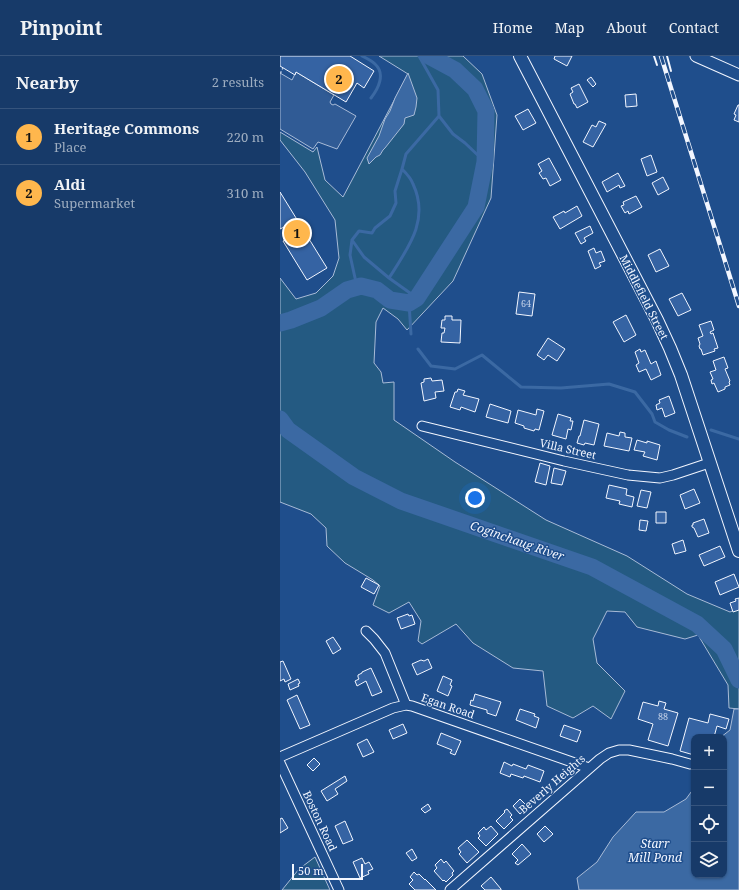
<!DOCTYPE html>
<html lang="en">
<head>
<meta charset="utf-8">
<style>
  body { margin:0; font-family:"Noto Serif",serif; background:#20416f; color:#f1f3f6 }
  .controls { position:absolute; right:12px; bottom:12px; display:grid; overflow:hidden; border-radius:8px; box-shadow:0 1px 3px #0004 }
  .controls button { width:36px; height:36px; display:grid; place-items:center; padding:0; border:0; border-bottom:1px solid #36547d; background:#173a69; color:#f1f3f6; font:20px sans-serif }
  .scale { position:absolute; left:12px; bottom:10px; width:71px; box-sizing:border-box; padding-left:4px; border:2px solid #f2f6ff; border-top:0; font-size:11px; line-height:14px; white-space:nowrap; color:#f2f6ff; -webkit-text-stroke:3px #1f4e8c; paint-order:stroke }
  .you { position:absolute; left:195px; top:442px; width:14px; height:14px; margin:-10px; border:3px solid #fff; border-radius:50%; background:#1a73e8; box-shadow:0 0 0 6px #1a73e833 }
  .badge { display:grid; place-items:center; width:26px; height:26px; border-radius:50%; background:#ffb74d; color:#111; font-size:13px; font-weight:700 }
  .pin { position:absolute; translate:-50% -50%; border:2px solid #fff; box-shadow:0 1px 4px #0006 }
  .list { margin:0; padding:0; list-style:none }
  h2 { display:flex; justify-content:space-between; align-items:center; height:52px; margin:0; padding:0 16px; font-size:17px }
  h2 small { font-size:13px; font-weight:400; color:#9eadc0 }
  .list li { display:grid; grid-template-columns:26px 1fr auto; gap:12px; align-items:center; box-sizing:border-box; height:56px; padding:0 16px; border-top:1px solid #36547d }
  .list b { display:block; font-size:15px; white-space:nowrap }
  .list p { margin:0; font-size:13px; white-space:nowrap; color:#9eadc0 }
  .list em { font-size:13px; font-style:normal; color:#9eadc0 }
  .icon { flex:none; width:22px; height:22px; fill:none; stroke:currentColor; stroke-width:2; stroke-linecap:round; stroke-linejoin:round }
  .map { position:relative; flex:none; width:459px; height:834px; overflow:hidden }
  header { display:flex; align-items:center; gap:24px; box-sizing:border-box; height:56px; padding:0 20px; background:#173a69; border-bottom:1px solid #36547d }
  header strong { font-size:19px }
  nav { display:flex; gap:22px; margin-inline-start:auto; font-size:14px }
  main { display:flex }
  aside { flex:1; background:#173a69 }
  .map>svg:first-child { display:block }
  .green { fill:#245a82; stroke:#a8bbd7 }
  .parking { fill:#305b95; stroke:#a8bbd7 }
  .water { fill:#3b69a3; stroke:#a8bbd7 }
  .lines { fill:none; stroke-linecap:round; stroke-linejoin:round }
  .stream { stroke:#3b69a3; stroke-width:3 }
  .river { stroke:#3b69a3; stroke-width:17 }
  .building { fill:#3563a3; stroke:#f2f6ff }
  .minor-casing { stroke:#f2f6ff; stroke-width:11 }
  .tertiary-casing { stroke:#f2f6ff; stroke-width:13 }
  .secondary-casing { stroke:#f2f6ff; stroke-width:14 }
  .path { stroke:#b3c4dc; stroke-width:1.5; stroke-dasharray:3 2; stroke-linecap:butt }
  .minor { stroke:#1f4e8c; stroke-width:9 }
  .tertiary { stroke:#1f4e8c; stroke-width:11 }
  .secondary { stroke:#1f4e8c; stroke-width:12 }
  .rail-casing { stroke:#f2f6ff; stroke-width:4.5 }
  .rail { stroke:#1f4e8c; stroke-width:3; stroke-dasharray:9; stroke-linecap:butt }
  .wall { stroke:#f2f6ff; stroke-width:2 }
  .labels { text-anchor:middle; stroke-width:3; stroke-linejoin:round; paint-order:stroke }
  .number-label { font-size:9px; fill:#c3d1e8 }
  .street-label { font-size:11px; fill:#f2f6ff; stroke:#1f4e8c }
  .water-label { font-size:12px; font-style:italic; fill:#f2f6ff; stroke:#1f4e8c }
</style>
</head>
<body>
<header>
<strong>Pinpoint</strong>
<nav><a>Home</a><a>Map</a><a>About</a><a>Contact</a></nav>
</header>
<main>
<aside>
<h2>Nearby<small>2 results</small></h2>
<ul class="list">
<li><span class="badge">1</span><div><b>Heritage Commons</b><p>Place</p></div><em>220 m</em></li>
<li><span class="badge">2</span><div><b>Aldi</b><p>Supermarket</p></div><em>310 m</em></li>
</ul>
</aside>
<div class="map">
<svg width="459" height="834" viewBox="0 0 459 834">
  <rect width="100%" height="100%" fill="#1f4e8c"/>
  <!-- green -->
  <path class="green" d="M99,0h84l19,18 15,41 -6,83 -38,83 -46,49 -9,-11 -15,-11 -7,14 -2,41 7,9 2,11 11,-1v38l61,42 91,58 81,36 60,38 43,18 9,-4v101l-10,-1 -1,-23 -30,-50 -13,4 -48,-12 -12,-15 -18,-1 -14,28 4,24 28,28 -14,28 -18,-13 -20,12 -26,-12 -4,-35 -30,-3 -40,-25 -17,-19 -34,20 -4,-3 3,-20 -12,-19 -20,11 -16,-8 7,-19 -7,-6 -28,-17 -18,-17 -1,-18 -15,-14 -31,-12v-224l16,21 20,-6 17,-17 6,-18 -4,-38 -30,-48 -25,-32v-8l33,20 4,-5 8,33 18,17 65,-123z
    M35,801l15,33h-48l17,-21z"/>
  <!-- parking -->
  <path class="parking" d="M16,16l38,23 -4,7 1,2 2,1 2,-1 21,12 -19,33 -19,-7 -5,7 -33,-20v-56l12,7z"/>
  <!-- water -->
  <path class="water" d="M128,17l9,25 -1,9 -2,8 -9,3 -1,6 -19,24 -2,2 -3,5 -4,2 -7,7 -2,-6 12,-22 6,-17 5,-8 5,-13z
    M454,653h5v181h-160l-2,-12 20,-16 16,-25 23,-25h28l22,-13 8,-11v87h30v-138h-3l9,-7z"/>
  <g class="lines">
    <!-- stream -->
    <path class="stream" d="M82,0c4,2 10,5 13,8 11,10 3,25 -4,34
      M159,60l14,18 12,9 20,19
      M72,184l12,17 25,21
      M77,231l-7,-32 2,-15 7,-9 13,2 3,-5 15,-12 6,-13 -1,-12 7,-22
      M137,242l-28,-20c19,-30 41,-58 24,-94 -2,-6 -7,-11 -11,-15l4,-15 33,-38 -1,-26 -19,-34
      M129,247l2,31
      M138,293l13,17 24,3 27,-14 39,32 40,1 48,-4 26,8 17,22 3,8 14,8 18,7
      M431,374l28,9"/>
    <!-- river -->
    <path class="river" d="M0,267l11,-3 30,-12 26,-18 14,-4 16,4 13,10 19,3 8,-5 59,-91 9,-45 1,-51 -11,-22 -20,-19 -26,-14
      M0,363l8,11 66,47 47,24 191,66 105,57 27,25 15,31"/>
  </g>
  <!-- building -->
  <path class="building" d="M0,0h70l24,15 -10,17 -7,-5 -11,19 -50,-30 -1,3 -15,-9z
    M275,0h17l-5,10 -13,-7z
    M311,21l5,7 -3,3 -6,-7z
    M299,28l9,18 -11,6 -2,-4h-1l-4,-10 3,-2 -2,-4z
    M356,38l1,12 -11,1 -1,-12z
    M458,49h1v17l-5,-2 2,-5 -2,-1z
    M248,53l8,14 -13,7 -8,-14z
    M319,65l7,3 -13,23 -10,-5 9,-17 4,2z
    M371,99l6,17 -10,4 -6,-17z
    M269,102l12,22 -11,6 -4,-8 -3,1 -4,-6 3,-2 -4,-7z
    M338,117l7,13 -5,2 -1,-3 -12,7 -5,-10z
    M383,121l6,12 -11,6 -6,-12z
    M0,136l47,76 -20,12 -24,-39 7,-4 -6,-10 -4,2z
    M356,140l6,11 -13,7 -1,-3 -3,2 -4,-7 3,-1 -1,-3z
    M297,150l5,10 -22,13 -7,-12 11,-6 1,2z
    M310,170l3,7 -9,5 2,3 -5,3 -6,-11z
    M314,192l2,5 5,-2 4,10 -6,2 2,3 -6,3 -7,-18z
    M380,193l9,17 -13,6 -8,-17z
    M239,236l16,2 -3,22 -16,-2z
    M402,237l9,17 -13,6 -9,-17z
    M346,259l10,20 -12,7 -11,-20z
    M165,260h7v4h9l-1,23 -19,-1 1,-9h2l1,-5h-4l1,-8h3z
    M431,265l3,9 -4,2 1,2 2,-1 5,15 -4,1 1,2 -12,4 -2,-6h-1l-1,-3 1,-2 -2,-6 5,-2 -4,-11z
    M268,282l17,11 -8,12 -9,-6 -4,5 -7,-5z
    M360,293l1,3 4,-2 6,14 5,-3 5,14 -10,5 -5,-11 -7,3 -3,-7 3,-2 -4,-11z
    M444,301l4,11 -3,1 5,12 -1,1 1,3 -5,2v2l-7,3 -4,-9 -2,1 -1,-4 2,-1 -3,-7 6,-2 -3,-9z
    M151,322l1,3 10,-1 2,11 -9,1 1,6 -12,3 -3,-18 3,-1v-3z
    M178,333l7,2 -2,4 16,4 -4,13 -14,-5 -1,3 -10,-3 5,-15h2z
    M389,340l6,17 -10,4 -3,-9 -5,2 -1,-5 4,-2 -1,-3z
    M210,348l21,7 -3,12 -22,-6z
    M257,353l7,2 -5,19 -4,-1 -1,2 -10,-3v-2l-9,-3 3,-13 18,5z
    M278,358l13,4 -1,3h3l-2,9 -3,-1 -2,10 -14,-4z
    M304,364l15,4 -5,21 -9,-2 -1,2 -7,-2 2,-7h1z
    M340,376l5,1v4l7,1 -3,13 -25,-5 3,-13 12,3z
    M357,384l10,3v-2l13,4 -3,15 -14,-4 2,-4 -11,-2z
    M260,407l10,3 -4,19 -11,-3z
    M274,412l12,3 -4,14 -11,-2z
    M329,429l18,4 -1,6 8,2 -2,10 -13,-3 1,-3 -14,-3z
    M414,433l6,14 -15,6 -5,-14z
    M361,434l10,2 -4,16 -10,-2z
    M376,456h10v11h-10z
    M424,463l5,14 -11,4 -4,-9 -2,-1v-2h1v-2z
    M360,464l8,1 -2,10 -7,-1z
    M403,484l3,11 -11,3 -3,-10z
    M440,490l5,11 -21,9 -5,-11z
    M454,518l5,13 -19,8 -5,-13z
    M86,522l13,7 -5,9 -13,-7z
    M459,542v12l-6,2 -3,-9 6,-2 -1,-2z
    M128,558l1,2 3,-1 3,9 -14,5 -4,-11z
    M53,581l8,12 -8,5 -7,-13z
    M148,603l4,9 -15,7 -5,-11 9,-4 3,1z
    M3,605l8,18 -6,3 -1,-3 -4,2v-19z
    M91,612l11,24 -10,4 -6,-15 -9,5 -2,-5 4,-2 -1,-2v-2l4,-2v-1z
    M163,620l9,4 -2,5 2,1 -4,10 -11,-5z
    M18,623l2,4 -2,1 1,2 -9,4 -2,-6z
    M195,638l26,8 -5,14 -9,-3v-3l-17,-5 1,-5 2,1z
    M17,639l13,30 -10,4 -13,-29z
    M379,645l7,2 -2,6 14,4 -10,33 -20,-6 5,-16 -15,-5 5,-17 15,4z
    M240,653l15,5 -1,2 5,2 -3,10 -20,-8z
    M430,658l19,5 -3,10 -9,-3 -3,11h-20v18l-14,-4 9,-33 19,5z
    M123,668l4,9 -14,6 -4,-9z
    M284,669l17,6 -4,11 -17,-6z
    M161,677l20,8 -6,14 -5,-2 2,-3 -15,-6z
    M87,683l7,13 -11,5 -6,-13z
    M34,702l6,6 -7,7 -6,-6z
    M224,706l8,4 1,-2 13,5 2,-4 16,6 -4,11 -16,-6 -1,2 -12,-4 -1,3 -10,-4z
    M65,720l2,5 -12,8 3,5 -11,7 -6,-10z
    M240,743l8,8 -8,7 -7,-8z
    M148,748l3,5 -6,4 -4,-4z
    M227,753l5,6 -2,2 3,3 -9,9 -8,-8 9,-9 -1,-1z
    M2,762l6,10 -8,5v-14z
    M65,765l8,19 -10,4 -8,-18z
    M211,770l7,8 -12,12 -8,-8 2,-2 -2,-3 6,-6 2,3z
    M265,770l8,8 -9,8 -7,-8z
    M187,784l12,12 -12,11 -8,-9 2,-2 -3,-4z
    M242,788l9,10 -13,11 -3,-2 3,-3 -6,-6z
    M132,793l5,9 -5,3 -6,-8z
    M82,802l3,6 4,-2 4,7 -5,2 1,3 -9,4 -7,-16z
    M161,803l3,4 2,-2 8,10 -2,2 1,2 -7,7 -2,-2 -1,1 -9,-10 3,-3 -2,-3z
    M134,816l3,3 2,-1 6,6v-1l11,11h-21l-6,-6 4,-4 -3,-3z
    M211,821l10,12v1h-16l-4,-4z"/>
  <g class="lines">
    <!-- minor casing -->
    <g class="minor-casing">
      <path id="minor" d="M142,370l142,35 64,14 32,3 13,-3 36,-12
        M86,575l8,8 11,14 21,52
        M0,701l113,-49 13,-3 6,1 177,62
        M0,707l59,127
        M170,834l150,-131 9,-6 10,-3h10l43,9 18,5"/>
    </g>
    <!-- tertiary casing -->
    <g class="tertiary-casing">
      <path id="tertiary" d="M416,0l43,19"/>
    </g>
    <!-- secondary casing -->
    <g class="secondary-casing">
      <path id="secondary" d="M240,0l137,264 13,28 11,27 58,176"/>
    </g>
    <!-- path -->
    <path class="path" d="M0,18l3,-6"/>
    <!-- minor -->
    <use href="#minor" class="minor"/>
    <!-- tertiary -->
    <use href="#tertiary" class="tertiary"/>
    <!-- secondary -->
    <use href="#secondary" class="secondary"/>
    <!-- rail casing -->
    <g class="rail-casing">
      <path id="rail" d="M381,0l78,250"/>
    </g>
    <!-- rail -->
    <use href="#rail" class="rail"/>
    <!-- wall -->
    <path class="wall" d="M374,0l3,9
      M387,0l4,15"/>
  </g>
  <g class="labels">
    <!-- number labels -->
    <g class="number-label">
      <text x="246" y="251">64</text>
      <text x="383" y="664">88</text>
    </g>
    <!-- street labels -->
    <g class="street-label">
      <text transform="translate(364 241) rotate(63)" y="4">Middlefield Street</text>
      <text transform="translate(288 393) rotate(13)" y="4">Villa Street</text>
      <text transform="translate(168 650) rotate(19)" y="4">Egan Road</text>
      <text transform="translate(272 728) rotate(-41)" y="4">Beverly Heights</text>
      <text transform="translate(40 765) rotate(65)" y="4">Boston Road</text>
    </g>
    <!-- water labels -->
    <g class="water-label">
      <text transform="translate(237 485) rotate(19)" y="4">Coginchaug River</text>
      <text x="375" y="792">Starr<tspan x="375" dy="14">Mill Pond</tspan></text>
    </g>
  </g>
</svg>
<div class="controls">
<button>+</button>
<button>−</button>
<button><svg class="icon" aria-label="locate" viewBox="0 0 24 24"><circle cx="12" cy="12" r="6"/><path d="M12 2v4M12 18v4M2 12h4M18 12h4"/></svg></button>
<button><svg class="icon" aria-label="layers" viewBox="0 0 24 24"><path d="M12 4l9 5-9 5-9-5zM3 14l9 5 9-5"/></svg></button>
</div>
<div class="scale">50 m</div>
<div class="you"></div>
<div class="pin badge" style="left:17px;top:177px">1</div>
<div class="pin badge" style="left:59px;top:23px">2</div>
</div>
</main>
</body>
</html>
